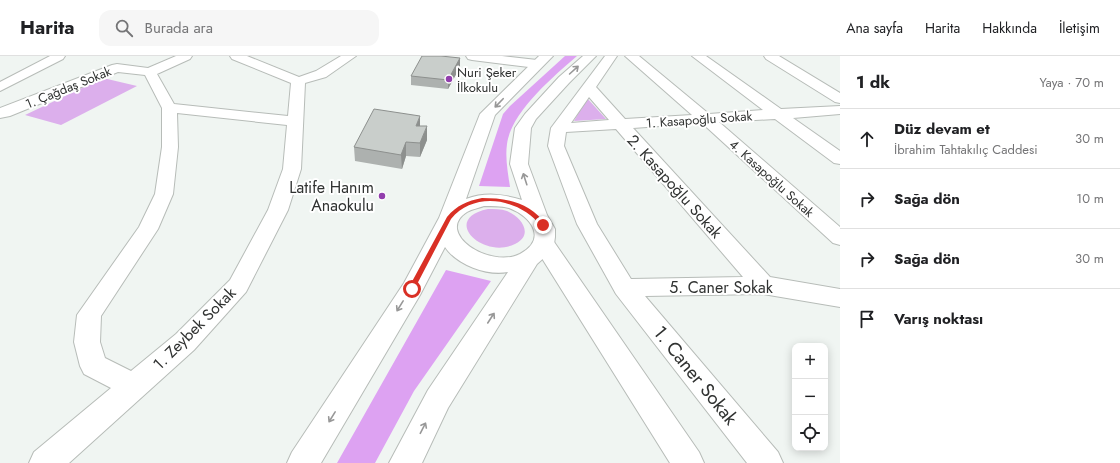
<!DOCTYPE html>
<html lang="tr">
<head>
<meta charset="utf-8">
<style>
  body { margin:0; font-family:Jost,sans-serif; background:#f6f6f6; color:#202124 }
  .controls { position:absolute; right:12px; bottom:12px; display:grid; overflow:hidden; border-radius:8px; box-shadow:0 2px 10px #0003 }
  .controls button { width:36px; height:36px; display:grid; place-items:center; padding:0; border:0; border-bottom:1px solid #e0e0e0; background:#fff; color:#202124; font:20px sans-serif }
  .stop { position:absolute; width:12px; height:12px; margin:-9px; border:3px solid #d93025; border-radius:50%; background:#fff }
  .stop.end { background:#d93025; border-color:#fff; box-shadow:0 1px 4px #0008 }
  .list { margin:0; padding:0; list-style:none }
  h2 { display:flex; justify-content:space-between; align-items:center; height:52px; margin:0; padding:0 16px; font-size:17px }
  h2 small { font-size:13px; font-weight:400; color:#757577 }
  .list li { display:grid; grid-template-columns:26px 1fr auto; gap:12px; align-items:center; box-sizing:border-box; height:60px; padding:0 16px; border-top:1px solid #e0e0e0 }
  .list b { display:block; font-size:15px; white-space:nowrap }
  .list p { margin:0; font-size:13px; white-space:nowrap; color:#757577 }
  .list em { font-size:13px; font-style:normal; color:#757577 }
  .icon { flex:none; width:22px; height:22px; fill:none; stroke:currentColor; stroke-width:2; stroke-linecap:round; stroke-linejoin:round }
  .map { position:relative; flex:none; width:840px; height:407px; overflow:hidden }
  header { display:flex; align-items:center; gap:24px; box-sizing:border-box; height:56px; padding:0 20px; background:#fff; border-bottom:1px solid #e0e0e0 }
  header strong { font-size:19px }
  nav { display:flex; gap:22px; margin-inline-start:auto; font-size:14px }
  .search { width:280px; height:36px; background:#f6f6f6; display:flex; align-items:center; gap:10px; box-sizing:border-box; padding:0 14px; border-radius:12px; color:#757577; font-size:15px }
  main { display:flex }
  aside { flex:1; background:#fff }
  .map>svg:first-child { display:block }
  .green { fill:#dcafec }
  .forest { fill:#dda2f2 }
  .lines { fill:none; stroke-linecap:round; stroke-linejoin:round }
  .minor-casing { stroke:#b7bcb8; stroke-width:2 }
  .primary-casing { stroke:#b7bcb8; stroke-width:2 }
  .minor { fill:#fff; fill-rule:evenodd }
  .primary { fill:#fff; fill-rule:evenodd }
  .wall { fill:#adb1af }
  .shaded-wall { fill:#8d908e }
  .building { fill:#c9cecb; stroke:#8d908e }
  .oneway { stroke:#989898 }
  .route { fill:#d93025 }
  .poi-dot { fill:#923ead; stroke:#fff; stroke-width:1.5 }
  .labels { text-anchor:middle; stroke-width:4; stroke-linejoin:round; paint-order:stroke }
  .far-poi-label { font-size:13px; fill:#303231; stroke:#fff; text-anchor:start }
  .far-street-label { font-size:13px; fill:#303231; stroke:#fff }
  .street-label { font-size:16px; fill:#303231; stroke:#fff }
  .poi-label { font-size:16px; fill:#303231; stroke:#fff; text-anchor:end }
  .near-street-label { font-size:19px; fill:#303231; stroke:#fff }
</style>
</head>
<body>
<header>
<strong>Harita</strong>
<div class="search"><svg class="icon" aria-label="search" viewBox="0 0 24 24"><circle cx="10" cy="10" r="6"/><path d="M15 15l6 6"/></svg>Burada ara</div>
<nav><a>Ana sayfa</a><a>Harita</a><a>Hakkında</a><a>İletişim</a></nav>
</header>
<main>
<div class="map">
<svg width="840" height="407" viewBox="0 0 840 407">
  <rect width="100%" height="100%" fill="#f0f5f2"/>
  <!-- green -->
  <path class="green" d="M103,22l34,8 -76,39 -36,-10z
    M587,42l19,21 -32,2z
    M488,153c6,0 13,0 19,2 15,6 27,24 8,33 -32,16 -75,-25 -27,-35z"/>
  <!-- forest -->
  <path class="forest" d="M565,0h12c-23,20 -66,56 -70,88 -2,14 1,29 3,43l-31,-1 24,-72 7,-8z
    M446,214l45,11 -77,110 -39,72h-38z"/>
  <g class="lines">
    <!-- minor casing -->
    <g class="minor-casing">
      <path id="minor" d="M50,0h15l-2,3 -63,32v-9z
        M176,0h16l-2,3 -33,15 17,30 114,12 3,-33 -59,-24 -2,-3h17l52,21 17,-6 25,-15h15l-30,21 -21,6 -4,86 -13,41 -42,82 -52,58 -125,113h-40l5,-11 77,-64 -27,-14 -4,-8 -6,-24 3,-27 62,-88 16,-33 7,-47v-39l-17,-33 -27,-3 -108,44 -10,2v-10l112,-43 5,-1 31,4zM177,57l110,12 -4,44 -15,41 -38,70 -54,54 -45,37 -26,-13 -5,-16 1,-26 57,-87 15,-35 5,-47z
        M466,0h36l35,4 4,1 2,3 -2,3 -4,1 -65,-8 -4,-1z
        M605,0h12l-21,31 29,32 67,-4 -67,-59h14l70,58 54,-4 -71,-54h14l75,53 59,-3v8l-47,4 47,33v13l-6,-1 -59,-44 -56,3 121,105v18l-7,-2 -131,-120 -69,5 137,149 70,12v18l-77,-13 -118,2 133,156 5,11h-36l-131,-169 -39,-70 -29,-78 3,-18zM589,41l20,23 -38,3zM616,73l127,148 -112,2 -34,-55 -33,-78 2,-14z
        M764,0h15l61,37v10l-5,-1 -69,-43z
        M544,181l8,2 147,213 5,11h-34l-137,-219 3,-5z"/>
    </g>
    <!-- primary casing -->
    <g class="primary-casing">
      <path id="primary" d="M539,0h14l-58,59 -29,84c19,-7 36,-5 56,1l-12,-36 5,-36 10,-14 34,-37 24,-21h13l-27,27 -33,36 -5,9 -3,36 19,51 8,14v8l-1,7 -8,12 -9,8 -89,144 -26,55h-33l39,-73 80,-118c-21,4 -51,-7 -63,-25l-25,48 -99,168h-34l5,-11 112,-169 35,-65 41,-104zM484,150c8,0 17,0 25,2 22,8 39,31 11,46 -30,15 -86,-21 -53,-42 5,-3 12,-4 17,-6z"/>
    </g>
    <!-- minor -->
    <use href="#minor" class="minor"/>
    <!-- primary -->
    <use href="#primary" class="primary"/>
  </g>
  <!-- wall -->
  <path class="wall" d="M460,2v9l-12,22 -37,-4v-9z
    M420,70l7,14 -7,17 -14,-1 -4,13 -47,-8 -1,-14z"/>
  <!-- shaded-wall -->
  <path class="shaded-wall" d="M460,2v9l-12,22v-9z
    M420,60v13l-4,-3z
    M427,70v14l-7,17v-14z
    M406,86v14l-4,13 -1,-14z"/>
  <!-- building -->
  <path class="building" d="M422,0h19l19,2 -12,22 -37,-4z
    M374,53l46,7 -4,10h11l-7,17 -14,-1 -5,13 -47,-8z"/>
  <!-- one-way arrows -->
  <defs><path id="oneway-shaft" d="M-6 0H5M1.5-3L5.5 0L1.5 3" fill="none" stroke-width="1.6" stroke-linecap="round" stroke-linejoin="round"/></defs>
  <g class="oneway">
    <use href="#oneway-shaft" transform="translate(574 14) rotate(-42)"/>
    <use href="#oneway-shaft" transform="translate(499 47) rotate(134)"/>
    <use href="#oneway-shaft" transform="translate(525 123) rotate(-108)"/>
    <use href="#oneway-shaft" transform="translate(400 250) rotate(122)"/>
    <use href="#oneway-shaft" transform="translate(491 262) rotate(-57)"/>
    <use href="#oneway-shaft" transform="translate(332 361) rotate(122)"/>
    <use href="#oneway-shaft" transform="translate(423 372) rotate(-63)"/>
  </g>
  <!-- route -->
  <path class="route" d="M482,142c26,0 49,5 64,27l-5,1c-21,-27 -66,-36 -90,-7l-37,71h-5l-1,-1 39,-72c10,-12 20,-16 35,-19z"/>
  <!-- markers -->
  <g class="poi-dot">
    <circle cx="449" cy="23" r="4"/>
    <circle cx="382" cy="140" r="4"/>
  </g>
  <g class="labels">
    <!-- far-poi labels -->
    <g class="far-poi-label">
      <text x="457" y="21">Nuri Şeker<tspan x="457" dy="15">İlkokulu</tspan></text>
    </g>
    <!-- far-street labels -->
    <g class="far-street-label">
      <text transform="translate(68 31) rotate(-22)" y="5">1. Çağdaş Sokak</text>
      <text transform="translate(699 63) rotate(-4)" y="5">1. Kasapoğlu Sokak</text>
      <text transform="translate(772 122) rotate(42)" y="5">4. Kasapoğlu Sokak</text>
    </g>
    <!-- street labels -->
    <g class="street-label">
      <text transform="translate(675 130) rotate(48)" y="6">2. Kasapoğlu Sokak</text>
      <text x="721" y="237">5. Caner Sokak</text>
      <text transform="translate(194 272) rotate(-45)" y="6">1. Zeybek Sokak</text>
    </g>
    <!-- poi labels -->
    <g class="poi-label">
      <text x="374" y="137">Latife Hanım<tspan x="374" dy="18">Anaokulu</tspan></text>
    </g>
    <!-- near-street labels -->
    <g class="near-street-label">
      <text transform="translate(696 319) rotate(51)" y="7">1. Caner Sokak</text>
    </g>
  </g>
</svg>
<div class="controls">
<button>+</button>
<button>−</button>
<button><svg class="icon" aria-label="locate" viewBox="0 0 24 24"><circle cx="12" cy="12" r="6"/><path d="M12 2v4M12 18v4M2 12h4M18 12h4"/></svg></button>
</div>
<div class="stop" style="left:412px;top:233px"></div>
<div class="stop end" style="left:543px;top:169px"></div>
</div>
<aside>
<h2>1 dk<small>Yaya · 70 m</small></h2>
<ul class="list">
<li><svg class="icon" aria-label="ahead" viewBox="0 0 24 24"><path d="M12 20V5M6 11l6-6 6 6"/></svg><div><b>Düz devam et</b><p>İbrahim Tahtakılıç Caddesi</p></div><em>30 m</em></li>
<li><svg class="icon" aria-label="right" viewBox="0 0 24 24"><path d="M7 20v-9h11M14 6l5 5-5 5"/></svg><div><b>Sağa dön</b></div><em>10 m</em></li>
<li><svg class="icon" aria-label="right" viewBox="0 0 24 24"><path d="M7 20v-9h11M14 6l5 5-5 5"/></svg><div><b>Sağa dön</b></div><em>30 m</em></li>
<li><svg class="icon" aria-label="arrive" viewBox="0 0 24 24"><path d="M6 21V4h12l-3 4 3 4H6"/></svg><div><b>Varış noktası</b></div></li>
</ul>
</aside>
</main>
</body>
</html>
